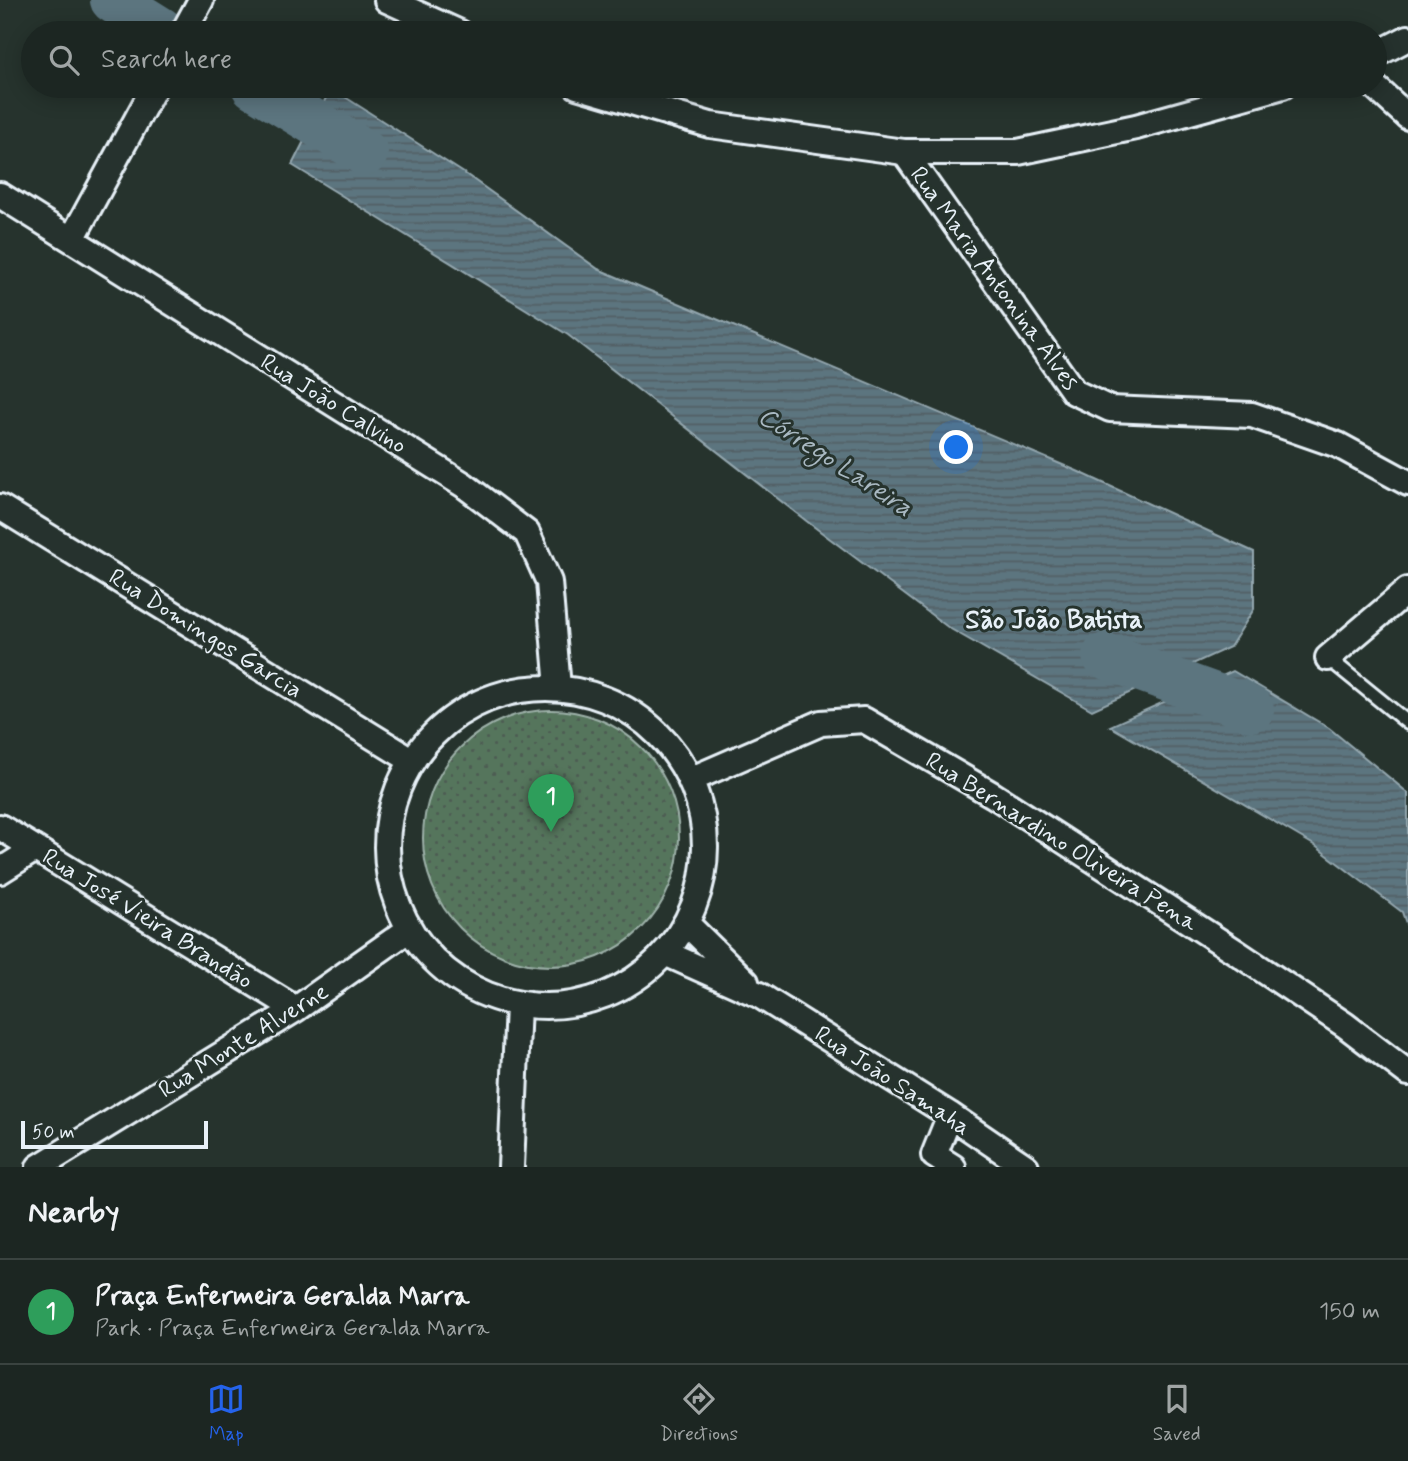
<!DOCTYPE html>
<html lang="en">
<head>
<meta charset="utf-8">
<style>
  body { margin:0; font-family:Mynerve,sans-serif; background:#29322f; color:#f1f3f6 }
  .scale { position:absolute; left:21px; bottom:18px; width:187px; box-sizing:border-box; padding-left:7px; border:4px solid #e8f1f8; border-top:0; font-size:19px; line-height:24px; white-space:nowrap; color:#e8f1f8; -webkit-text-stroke:5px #26332d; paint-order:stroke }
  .you { position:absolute; left:957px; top:448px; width:24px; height:24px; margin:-18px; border:5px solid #fff; border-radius:50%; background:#1a73e8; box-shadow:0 0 0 10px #1a73e833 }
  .badge { display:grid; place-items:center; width:46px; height:46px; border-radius:50%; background:#2563eb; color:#fff; font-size:23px; font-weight:700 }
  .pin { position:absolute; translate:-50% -58px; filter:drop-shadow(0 2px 4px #0008) }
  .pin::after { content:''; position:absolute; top:37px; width:24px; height:21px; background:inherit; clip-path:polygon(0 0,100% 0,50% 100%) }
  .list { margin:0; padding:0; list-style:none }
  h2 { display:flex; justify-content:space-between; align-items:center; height:91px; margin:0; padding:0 28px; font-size:30px }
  h2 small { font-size:23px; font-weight:400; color:#a0a5a5 }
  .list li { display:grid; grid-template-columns:46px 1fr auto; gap:21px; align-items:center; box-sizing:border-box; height:105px; padding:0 28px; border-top:2px solid #3a4340 }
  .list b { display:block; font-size:26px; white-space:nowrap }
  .list p { margin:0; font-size:23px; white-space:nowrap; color:#a0a5a5 }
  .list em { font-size:23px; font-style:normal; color:#a0a5a5 }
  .icon { flex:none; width:38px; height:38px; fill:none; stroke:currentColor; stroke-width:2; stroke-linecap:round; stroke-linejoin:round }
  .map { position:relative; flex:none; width:1408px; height:1167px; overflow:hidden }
  .search { position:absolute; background:#1c2622; box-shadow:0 4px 18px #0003; left:21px; right:21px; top:21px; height:77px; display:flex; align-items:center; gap:18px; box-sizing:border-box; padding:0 24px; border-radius:38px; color:#a0a5a5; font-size:26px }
  .sheet { height:196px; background:#1c2622 }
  nav { display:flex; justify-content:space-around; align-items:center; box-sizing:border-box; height:98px; border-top:2px solid #3a4340; background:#1c2622; font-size:19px; color:#a0a5a5 }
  nav a { display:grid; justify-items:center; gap:4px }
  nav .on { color:#2563eb }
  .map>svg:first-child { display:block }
  .park { fill:url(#park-dots); stroke:#9eb2aa; stroke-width:2 }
  .water { fill:url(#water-rules); stroke:#94a7af; stroke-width:2 }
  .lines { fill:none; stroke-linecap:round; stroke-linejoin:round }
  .river { stroke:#5c757f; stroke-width:46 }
  .lane-casing { stroke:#e8f1f8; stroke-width:18 }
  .street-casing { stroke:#e8f1f8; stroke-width:30 }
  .lane { stroke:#26332d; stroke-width:12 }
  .street { stroke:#26332d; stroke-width:24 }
  .labels { text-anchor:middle; stroke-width:6; stroke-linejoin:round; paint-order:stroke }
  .street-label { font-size:24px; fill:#e8f1f8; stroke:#26332d }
  .water-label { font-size:26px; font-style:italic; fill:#a9b9c2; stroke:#26332d }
  .neighbourhood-label { font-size:26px; font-weight:bold; fill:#e8f1f8; stroke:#26332d }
</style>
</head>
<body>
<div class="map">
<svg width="1408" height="1167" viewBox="0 0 1408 1167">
  <defs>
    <pattern id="park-dots" width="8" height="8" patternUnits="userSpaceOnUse" patternTransform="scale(1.75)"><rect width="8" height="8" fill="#55745c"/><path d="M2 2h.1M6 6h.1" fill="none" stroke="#4d5c52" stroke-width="1.8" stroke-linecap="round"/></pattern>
    <pattern id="water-rules" width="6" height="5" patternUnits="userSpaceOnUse" patternTransform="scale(1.75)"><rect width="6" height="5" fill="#5c757f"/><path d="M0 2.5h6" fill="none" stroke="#515e64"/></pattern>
  </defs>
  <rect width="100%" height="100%" fill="#26332d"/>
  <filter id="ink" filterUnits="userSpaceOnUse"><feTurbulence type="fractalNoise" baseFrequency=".0143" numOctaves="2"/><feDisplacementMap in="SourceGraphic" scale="14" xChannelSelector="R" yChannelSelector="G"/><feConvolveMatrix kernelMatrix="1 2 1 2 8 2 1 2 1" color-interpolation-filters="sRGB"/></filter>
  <g filter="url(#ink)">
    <!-- park -->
    <path class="park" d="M423 838a128 128 0 1 1 256 0a128 128 0 1 1-256 0Z"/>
    <!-- water -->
    <path class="water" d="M331,88l136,87 131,94 479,202 177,81v57l-24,38 -138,63 -143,-82 -140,-105 -241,-188 -276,-170z
      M1233,671l96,57 79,65v136l-6,-17 -88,-67 -204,-119z"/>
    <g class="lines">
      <!-- river -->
      <path class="river" d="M113,0l48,30
        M254,86l111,67
        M1105,656l146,53"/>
      <!-- lane casing -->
      <g class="lane-casing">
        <path id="lane" d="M1328,658l80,65"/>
      </g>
      <!-- street casing -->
      <g class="street-casing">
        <path id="street" d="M387,0l73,33
          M183,33l18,-33
          M1375,55l33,-17
          M577,86l133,39 194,27h114l118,-25 147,-41
          M1374,86l34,31
          M904,152l170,240 36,17 142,6 86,30 70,38
          M0,195l464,290 63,48 22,49 9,106
          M72,239l83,-153
          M0,507l411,253
          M1328,658l80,-68
          M387 847a159 159 0 1 1 318 0a159 159 0 1 1-318 0Z
          M692,779l129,-56 43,-3 129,75 243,157 109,73 63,48
          M0,827l296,182
          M0,871l35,-22
          M686,923l60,59
          M665,953l94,42 191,120 76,52
          M950,1115l-16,40 19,12
          M39,1167l257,-158 112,-79
          M511,1167l7,-162"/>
      </g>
      <!-- lane -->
      <use href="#lane" class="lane"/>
      <!-- street -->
      <use href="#street" class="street"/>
    </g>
  </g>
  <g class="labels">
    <!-- street labels -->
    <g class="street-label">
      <text transform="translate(995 278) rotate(54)" y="8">Rua Maria Antonina Alves</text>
      <text transform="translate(334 403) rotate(32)" y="8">Rua João Calvino</text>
      <text transform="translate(206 633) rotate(32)" y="8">Rua Domingos Garcia</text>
      <text transform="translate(1062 841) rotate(32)" y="8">Rua Bernardino Oliveira Pena</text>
      <text transform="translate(148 918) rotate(32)" y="8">Rua José Vieira Brandão</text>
      <text transform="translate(243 1040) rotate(-32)" y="8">Rua Monte Alverne</text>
      <text transform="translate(893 1080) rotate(33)" y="8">Rua João Samaha</text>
    </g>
    <!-- water labels -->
    <g class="water-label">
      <text transform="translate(836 461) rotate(33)" y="9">Córrego Lareira</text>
    </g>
    <!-- neighbourhood labels -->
    <g class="neighbourhood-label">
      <text x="1054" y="628">São João Batista</text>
    </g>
  </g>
</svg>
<div class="scale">50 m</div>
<div class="you"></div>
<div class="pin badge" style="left:551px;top:832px;background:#2e9e5b">1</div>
<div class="search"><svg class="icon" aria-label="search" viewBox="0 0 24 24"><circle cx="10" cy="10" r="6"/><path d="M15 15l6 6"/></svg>Search here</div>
</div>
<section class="sheet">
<h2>Nearby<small></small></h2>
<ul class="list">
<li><span class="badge" style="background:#2e9e5b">1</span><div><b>Praça Enfermeira Geralda Marra</b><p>Park · Praça Enfermeira Geralda Marra</p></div><em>150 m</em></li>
</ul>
</section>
<nav>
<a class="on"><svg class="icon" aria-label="map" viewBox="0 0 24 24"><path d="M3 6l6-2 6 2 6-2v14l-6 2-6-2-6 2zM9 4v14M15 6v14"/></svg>Map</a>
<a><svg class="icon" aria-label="directions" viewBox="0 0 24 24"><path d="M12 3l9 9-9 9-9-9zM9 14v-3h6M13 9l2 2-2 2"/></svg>Directions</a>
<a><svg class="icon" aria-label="saved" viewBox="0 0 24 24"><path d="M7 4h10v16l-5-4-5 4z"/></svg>Saved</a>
</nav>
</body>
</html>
